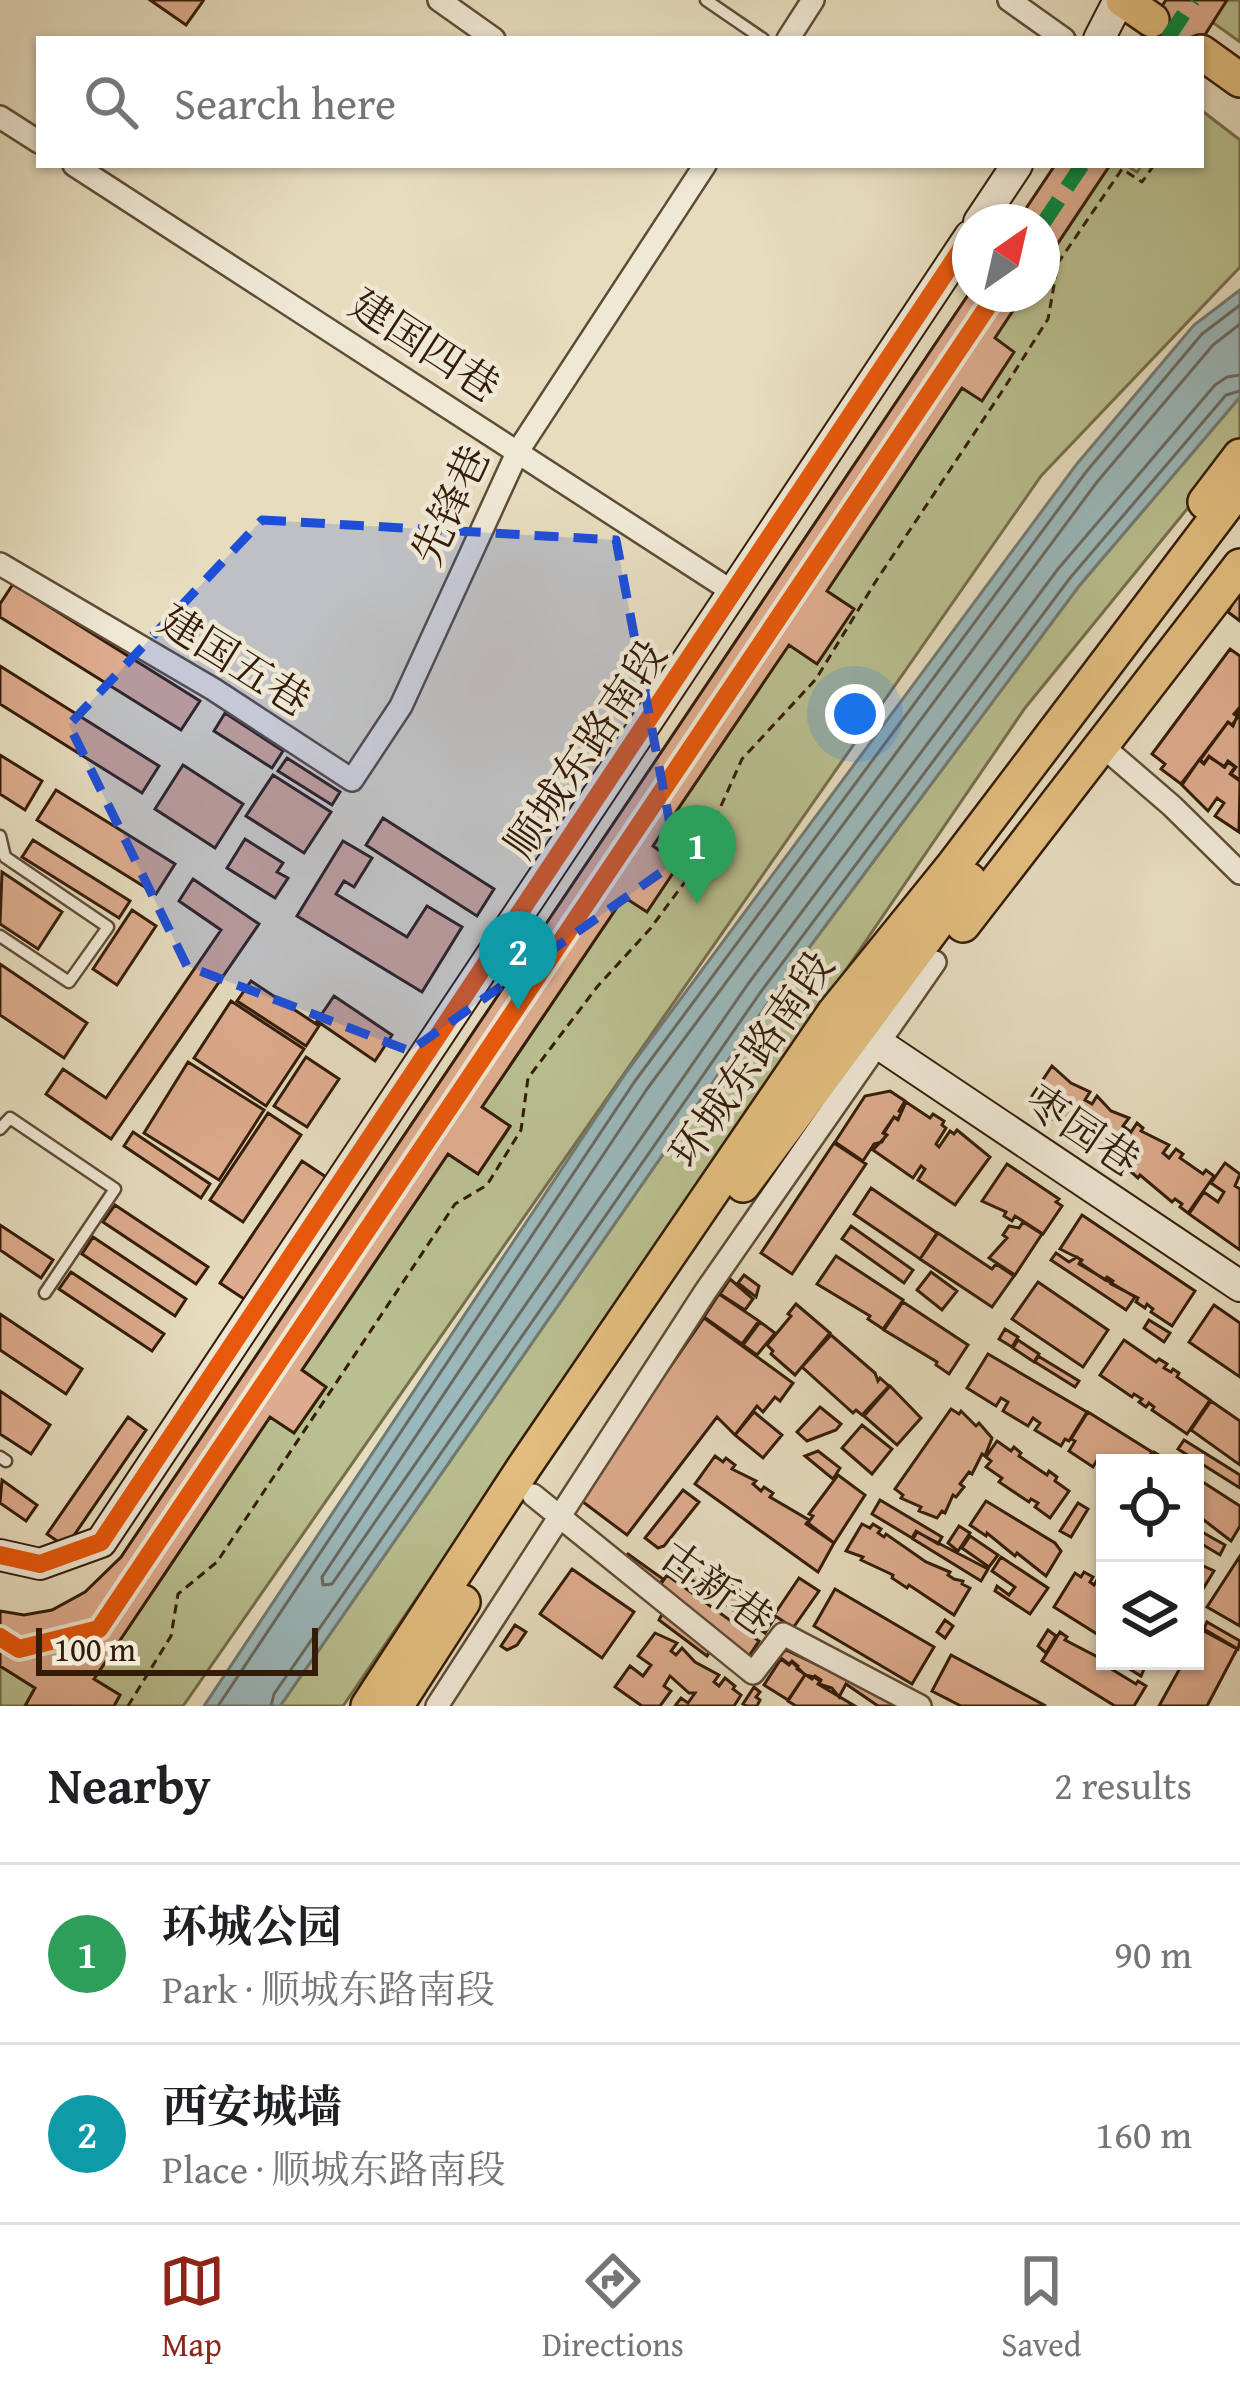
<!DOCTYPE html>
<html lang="en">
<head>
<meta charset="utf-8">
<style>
  body { margin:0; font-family:"Gentium Book Plus","Noto Serif SC",serif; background:#f6f6f6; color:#202124 }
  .controls { position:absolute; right:36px; bottom:36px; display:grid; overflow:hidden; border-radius:0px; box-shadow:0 3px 9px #0004 }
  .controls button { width:108px; height:108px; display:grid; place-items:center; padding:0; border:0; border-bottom:3px solid #e0e0e0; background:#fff; color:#202124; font:60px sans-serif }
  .compass { position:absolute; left:952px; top:204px; width:108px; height:108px; border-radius:50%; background:#fff; box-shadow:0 3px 9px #0004; rotate:34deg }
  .scale { position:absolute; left:36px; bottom:30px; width:282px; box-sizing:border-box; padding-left:12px; border:6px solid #341c09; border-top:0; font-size:33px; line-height:42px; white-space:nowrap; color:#341c09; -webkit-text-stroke:9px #efe8d5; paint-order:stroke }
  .you { position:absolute; left:855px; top:714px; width:42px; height:42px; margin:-30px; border:9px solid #fff; border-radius:50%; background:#1a73e8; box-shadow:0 0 0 18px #1a73e833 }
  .badge { display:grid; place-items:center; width:78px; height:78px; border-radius:50%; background:#8f2418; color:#fff; font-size:39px; font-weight:700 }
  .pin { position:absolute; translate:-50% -99px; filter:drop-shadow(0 3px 6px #0008) }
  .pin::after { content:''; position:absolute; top:63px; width:42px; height:36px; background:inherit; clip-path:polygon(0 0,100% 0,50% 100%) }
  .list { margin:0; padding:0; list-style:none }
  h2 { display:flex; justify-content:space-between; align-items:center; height:156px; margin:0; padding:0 48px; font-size:51px }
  h2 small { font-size:39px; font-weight:400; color:#757577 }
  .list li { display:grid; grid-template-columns:78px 1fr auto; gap:36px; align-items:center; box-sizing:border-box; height:180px; padding:0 48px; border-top:3px solid #e0e0e0 }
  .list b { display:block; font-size:45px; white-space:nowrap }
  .list p { margin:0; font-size:39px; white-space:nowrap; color:#757577 }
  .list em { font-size:39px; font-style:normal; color:#757577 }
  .icon { flex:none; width:66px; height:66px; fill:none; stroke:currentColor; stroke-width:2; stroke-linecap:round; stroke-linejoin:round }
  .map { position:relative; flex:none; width:1240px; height:1706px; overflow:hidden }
  .search { position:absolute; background:#fff; box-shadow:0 3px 9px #0004; left:36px; right:36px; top:36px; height:132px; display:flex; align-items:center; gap:30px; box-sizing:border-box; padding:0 42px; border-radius:0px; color:#757577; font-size:45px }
  .sheet { height:516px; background:#fff }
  nav { display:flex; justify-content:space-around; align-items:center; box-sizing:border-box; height:168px; border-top:3px solid #e0e0e0; background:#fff; font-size:33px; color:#757577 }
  nav a { display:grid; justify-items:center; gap:6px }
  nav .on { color:#8f2418 }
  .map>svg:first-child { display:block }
  .green { fill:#b9bf8f; stroke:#766e4c; stroke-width:3 }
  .water { fill:#9bb9bc; stroke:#727a74; stroke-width:3 }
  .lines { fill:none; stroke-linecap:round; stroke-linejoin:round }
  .shore { stroke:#686a62; stroke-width:3 }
  .building { fill:#ddac8e; stroke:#341c09; stroke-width:3 }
  .primary-tunnel { stroke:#c2b69a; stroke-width:33; stroke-dasharray:33 16; stroke-linecap:butt }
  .lane-casing { stroke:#604c36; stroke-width:15 }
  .street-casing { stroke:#604c36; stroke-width:26 }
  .secondary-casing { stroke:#341c09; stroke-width:34 }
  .primary-casing { stroke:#341c09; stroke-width:38 }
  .path { stroke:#341c09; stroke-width:3; stroke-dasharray:9 6; stroke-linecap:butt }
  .lane { stroke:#efe8d5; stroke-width:10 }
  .street { stroke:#efe8d5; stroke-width:21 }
  .secondary { stroke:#efe8d5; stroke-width:30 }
  .primary { stroke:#e3be7f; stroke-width:33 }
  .quiet { stroke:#00873e; stroke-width:15; stroke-dasharray:30 15; stroke-linecap:butt }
  .cycleway-casing { stroke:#efe8d5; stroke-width:26 }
  .cycleway { stroke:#e8590c; stroke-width:18 }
  .marked { fill:#1d4ed8; fill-opacity:0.2; stroke:#1d4ed8; stroke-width:9; stroke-dasharray:24 15; stroke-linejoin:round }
  .labels { text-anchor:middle; stroke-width:9; stroke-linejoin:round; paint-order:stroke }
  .street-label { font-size:42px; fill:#341c09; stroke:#efe8d5 }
</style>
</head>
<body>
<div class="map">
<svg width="1240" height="1706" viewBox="0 0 1240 1706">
  <rect width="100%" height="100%" fill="#e6dcbe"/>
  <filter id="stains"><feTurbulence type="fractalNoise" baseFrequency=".00167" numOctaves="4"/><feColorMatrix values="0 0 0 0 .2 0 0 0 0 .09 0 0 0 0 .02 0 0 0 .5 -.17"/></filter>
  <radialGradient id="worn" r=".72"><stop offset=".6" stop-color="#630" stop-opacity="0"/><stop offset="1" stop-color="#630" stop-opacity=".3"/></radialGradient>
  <!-- green -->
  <path class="green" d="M1227,0h13v42l-28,-20z
    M1201,110l39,30v127l-199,209 -858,1230h-69l6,-11 -26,-16 176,-262 24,16 32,-46 -24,-17 146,-216 30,20 32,-47 -28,-20 142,-210 23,14 32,-47 -26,-18 371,-552h18v-27l68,-102h16l11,7 5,-7h59z
    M1240,397v47l-215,264 -682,998h-63l490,-706 309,-414z
    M0,1666l35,22 -10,18h-25z"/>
  <!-- water -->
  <path class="water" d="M1240,290v107l-161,189 -309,414 -490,706h-76l421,-632 451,-609 118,-140z"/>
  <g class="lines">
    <!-- shore -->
    <path class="shore" d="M1240,324l-27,21 -116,137 -450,607 -325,488 1,8 9,-1 416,-600 310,-415 157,-184 12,-8 13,-2
      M218,1706l417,-625 451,-609 116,-138 38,-29
      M271,1706l3,-12 486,-701 310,-415 156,-183 14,-4"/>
  </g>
  <!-- building -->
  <path class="building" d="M150,0h51l2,1 -17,24z
    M1166,0h61l-26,41 -61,-2z
    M1055,165h55l-68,102v-45h-25z
    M970,292l54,2 -29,44 19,14 -32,49 -20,-13 -135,203 27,18 -37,55 -28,-19 -136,201 26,18 -32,48 -23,-15 -142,210 28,19 -32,48 -30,-20 -146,216 24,17 -32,46 -24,-16 -176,262 26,16 -6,11h-89l10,-18 -35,-22v-55l24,4 28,-5 33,-18 36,-35z
    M13,584l187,117 -19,29 -181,-113v-13z
    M1240,589v32l-12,-9z
    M1230,649l10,7v51l-6,7 4,3 -6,8 -4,-3 -47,62 -20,-15 4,-5 -13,-10z
    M0,666l159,100 -17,27 -142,-89z
    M1240,709v71l-9,-6 5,-7 -8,-6 -4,6 -15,-11 -5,7 -4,-3 28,-38 5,4z
    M225,713l58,38 -11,17 -58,-37z
    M0,755l42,26 -17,29 -25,-16z
    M1209,757l16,10 3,-5 7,5 -5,7 10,7 -1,51 -24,-16 9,-13 -7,-5 -9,13 -26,-26 17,-25 5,4z
    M287,758l53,34 -8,13 -54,-34z
    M183,765l60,39 -28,44 -60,-39z
    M273,775l58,37 -27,41 -58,-37z
    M56,790l119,74 -19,30 -119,-74z
    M383,818l111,71 -17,27 -111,-71z
    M245,839l38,24 -6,9 11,6 -13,20 -48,-30z
    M33,840l97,61 -11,17 -97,-61z
    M343,841l29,17 -18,29 -10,-6 -8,13 71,43 20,-31 35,21 -40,65 -125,-76z
    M2,872l60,40 -24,37 -38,-25z
    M193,879l66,45 -148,215 -65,-45 17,-25 43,29 115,-168 -42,-29z
    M132,910l24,16 -39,59 -24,-16z
    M0,964l87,59 -23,35 -64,-43z
    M251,981l68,45 -13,20 -69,-45z
    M334,996l58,39 -17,26 -58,-40z
    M231,1001l73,48 -38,57 -72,-48z
    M306,1057l33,22 -32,48 -33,-21z
    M188,1062l76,48 -45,70 -75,-47z
    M1052,1066l19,17 19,9 -5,8 7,4 5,-8 14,15 18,7 -6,8 4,3 -17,25 -10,-6 -2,2 -70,-48z
    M890,1091l15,10 -6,10 2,2 -3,6 -4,-2 -11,16 3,2 -4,7 -8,2 -11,17 -28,-19 30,-46z
    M906,1102l24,16 3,-4 11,7 -2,4 4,3 -10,16 3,3 11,-16 4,3 3,-4 33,27 -35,48 -37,-25 7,-11 -4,-3 -8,12 -40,-28 14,-15 -3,-2 10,-16 4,3z
    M268,1113l33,22 -58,87 -33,-22z
    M1137,1123l6,5 -2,3 28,14 -6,8 6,5 7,-9 7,5 -3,4 23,16 3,-4 8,6 -26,37 -8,-6 2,-3 -7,-5 -3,3 -32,-27 -2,3 -28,-24 17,-25 4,3z
    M133,1132l77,52 -9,14 -77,-52z
    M834,1143l32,21 -74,110 -31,-21z
    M302,1161l24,16 -82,122 -24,-16z
    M1225,1163l15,11 -5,12 5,3v61l-51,-36 15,-22 14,10 6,-10 -13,-9z
    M1007,1164l52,35 -3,3 6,4 -19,28 -28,-18 -3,5 -8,-5 2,-4 -24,-11z
    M871,1188l66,45 -17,26 -66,-45z
    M115,1205l93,62 -12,17 -93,-62z
    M1082,1215l113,76 -23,35 -21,-14 2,-3 -6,-5 -2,4 -9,-6 2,-4 -27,-14 2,-3 -6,-4 -2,3 -25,-17 2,-3 -22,-11z
    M1023,1222l19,12 -27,41 -26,-17 18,-20 -4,-3 6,-9 10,2z
    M0,1225l53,35 -12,18 -41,-28z
    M851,1226l62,44 -9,13 -62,-44z
    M938,1233l54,36 4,-5 18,12 -22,31 -72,-48z
    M93,1237l93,62 -11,17 -93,-62z
    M1056,1253l13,9 8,-5 4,3 -2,4 56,33 -9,13 -75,-50z
    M836,1256l67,44 -20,29 -15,-10 2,-3 -53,-32z
    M71,1272l93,62 -12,17 -93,-62z
    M931,1272l26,19 -15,19 -25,-20z
    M744,1275l15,11 -3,11 -18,-14z
    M730,1279l23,20 -8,11 -25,-16z
    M1038,1282l70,48 -25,37 -71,-48z
    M719,1294l40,27 -17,23 -38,-27z
    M903,1302l65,43 -19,29 -13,-9 1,-3 -53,-32z
    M796,1304l34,29 -35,42 -24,-21 2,-3 -6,-6 24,-29 -3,-2z
    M1214,1305l26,18v54l-51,-35z
    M0,1314l82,55 -16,25 -66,-44z
    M704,1318l89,65 -13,18 -5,-4 -12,15 -6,-6 -22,29 -18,-18 -90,118 -48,-36z
    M1149,1320l21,13 -6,9 -20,-14z
    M760,1322l15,11 -18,22 -14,-10z
    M1005,1329l13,8 -6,10 -13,-8z
    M831,1335l44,38 3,8 2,-3 9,8 -27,29 -6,-5 -3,3 -51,-46z
    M1018,1340l21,14 -5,8 -21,-14z
    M1124,1340l32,22 3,-3 8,5 -3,4 7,4 2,-3 6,4 -2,4 33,23 -23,34 -35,-24 2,-3 -5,-4 -3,4 -7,-5 3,-3 -8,-5 -2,3 -32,-22z
    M988,1354l99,58 -18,29 -4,-2 -4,7 -26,-16 5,-7 -7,-5 -5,8 -25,-15 5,-9 -7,-4 -5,8 -29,-18z
    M1038,1356l41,25 -4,6 -40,-25z
    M890,1386l31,32 -24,27 -33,-29z
    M0,1391l50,34 -19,29 -31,-20z
    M1211,1401l29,20v44l-49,-35z
    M820,1407l21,17 -5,6 -29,11 -10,-9z
    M951,1409l8,5 2,-3 15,15 3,-3 13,15 -7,18 -3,-2 -10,20 -3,-2 -9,12 4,3 -8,10 -3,-2 -8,18 -3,-2 -5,7 -18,-7 2,-4 -20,-9 2,-3 -8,-6z
    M754,1412l28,23 -19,23 -28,-23z
    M1088,1412l64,40 -7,11h-39l-7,-6 -6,10 -24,-16 6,-10 -4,-2z
    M128,1417l18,13 -80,117 -19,-13z
    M862,1425l30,24 -20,25 -30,-26z
    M1184,1440l56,35v13l-62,-39z
    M997,1441l14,10 3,-4 7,6 -2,3 28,19 2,-4 8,6 -2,4 14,10 -19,27 -15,-11 3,-4 -7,-4 -2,3 -30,-20 3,-4 -16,-11 5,-6 -5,-4z
    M818,1451l22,17 -7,11 -28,-23z
    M1154,1452l18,11h-25z
    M715,1456l8,6 3,-4 9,7 -3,4 24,12 -3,3 8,7 3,-4 9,6 -3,4 39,23 -3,4 28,19 -16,29 -123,-88z
    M838,1475l27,20 -31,48 -26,-20 5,-7 -4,-2z
    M1195,1477l45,29v20l-9,15 -31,-24 -5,2z
    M2,1480l35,25 -11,16 -26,-18z
    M683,1490l16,12 -35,44 -6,2 -13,-10z
    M880,1500l62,37 -4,7 -22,-13 -4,7 -40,-24z
    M986,1501l69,42 6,8 -15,25 -29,-23 -2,3 -28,-23 -1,3 -16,-11z
    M1078,1503l10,6 -17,28 -11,-6z
    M862,1524l8,4 3,-4 8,5 -3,4 6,4 2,-3 40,28 24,10 -2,3 6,4 9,2 -1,3 8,4 -16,27 -45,-30 -2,3 -15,-10 1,-3 -32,-15 2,-3 -17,-6z
    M959,1526l11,7 -12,18 -10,-8z
    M1195,1528l30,17 -5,10 -25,-15z
    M917,1532l71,37 -7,12 -68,-42z
    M970,1536l28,19 -9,12 -27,-19z
    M628,1554l35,25 -7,10 -34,-27z
    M691,1554l84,63 -10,16 -87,-63z
    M1240,1556v70l-33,-19z
    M1001,1557l47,31 -18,26 -35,-23 2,-5 12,9 6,-8 -23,-16z
    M1195,1562l19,9 -19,31z
    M572,1569l62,43 -32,46 -62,-44z
    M1084,1572l9,5 -3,5 4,3 3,-5 8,5v54l-51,-32 21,-34 6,4z
    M667,1575l92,66 -10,15 -92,-66z
    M799,1578l20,13 -26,37 -19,-13z
    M835,1589l99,58 -22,37 -98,-58z
    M662,1614l48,37 -3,5 -48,-36z
    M945,1620l8,6 -8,12 -8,-6z
    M1207,1622l33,19 -2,8 -34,-20z
    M515,1625l11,7 -9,13 -10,5 -6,-4z
    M1048,1630l8,6 -10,17 -8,-7z
    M1202,1630l35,19 -21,40 -9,17h-48l25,-45h11v-19z
    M1060,1632l7,5 -2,3 46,24 -3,3 28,17 2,-3 8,5 -12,20h-19l-73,-45z
    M655,1633l22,10 -6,8 5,4 6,-7 13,14 24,13 -5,7 5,4 6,-8 10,8 -2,3 8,6 -7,11h-59l6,-8 7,5 7,-10h-6l-19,-17 -6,10 7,5 -11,15h-18l-27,-19 15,-21 13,10 8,-11 -13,-9z
    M786,1650l103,49 14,7h-25l-32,-22 -7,13 -7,-9 -13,-4 2,-4 -6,-4 -3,3 -15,-10 1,-3 -6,-5 -3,3 -8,-6 -5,7 -6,-4z
    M951,1655l95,51h-85l-29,-15z
    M781,1659l8,6 3,-3 13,13 -17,25 -24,-15z
    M1126,1661l18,8 -3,7 -18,-11z
    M805,1675l9,2 6,4 -2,3 37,22h-59l-8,-5z
    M754,1687l6,5 -4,5 4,3 -3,6h-10l-4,-2z"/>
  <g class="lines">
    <!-- primary-tunnel -->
    <path class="primary-tunnel" d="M1152,20l29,19"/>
    <!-- lane casing -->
    <g class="lane-casing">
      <path id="lane" d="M706,0l57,39
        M0,836l5,21 103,70 -39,55 -69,-46
        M0,1129l10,-11 105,71 -70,104
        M0,1457l6,4"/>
    </g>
    <!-- street casing -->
    <g class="street-casing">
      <path id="street" d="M439,0l55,39
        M1009,0l55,39
        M788,39l25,-39
        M0,117l39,25
        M74,165l659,427
        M0,564l213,125 139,91 49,-74 117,-255 187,-286
        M1100,744l72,62 68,67
        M533,1495l220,178 30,-39 137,72
        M437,1706l268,-414 230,-330"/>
    </g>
    <!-- secondary casing -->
    <g class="secondary-casing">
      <path id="secondary" d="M1099,39l20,-39
        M979,222l38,-57
        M879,1044l361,242
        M0,1555l40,9 61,-22 869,-1306"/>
    </g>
    <!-- primary casing -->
    <g class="primary-casing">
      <path id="primary" d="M1123,0l29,20
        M1201,52l39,28
        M1205,502l35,-46
        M963,925l277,-359
        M743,1185l226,-305
        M368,1706l156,-239 310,-454 119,-147 287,-379
        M396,1706l67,-104"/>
    </g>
    <!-- path -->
    <path class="path" d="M128,1706l43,-70 7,-42 39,-32 238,-358 32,-19 34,-55 7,-52 69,-91 53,-58 40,-54 52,-116 74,-80 60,-98 125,-188 47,-74 10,-56 64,-94 20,13 12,-17"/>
    <!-- lane -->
    <use href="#lane" class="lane"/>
    <!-- street -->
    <use href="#street" class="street"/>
    <!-- secondary -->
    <use href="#secondary" class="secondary"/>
    <!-- primary -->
    <use href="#primary" class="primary"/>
    <!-- quiet -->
    <path class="quiet" d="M1167,39l26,-39
      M1042,225l40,-60"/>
    <!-- cycleway casing -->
    <g class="cycleway-casing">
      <path id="cycleway" d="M0,1555l40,9 61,-22 869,-1306
        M0,1637l19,12 80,-20 897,-1335"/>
    </g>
    <!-- cycleway -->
    <use href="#cycleway" class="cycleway"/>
  </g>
  <!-- marked area -->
  <path class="marked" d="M262,520l354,20 61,321 -267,190 -223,-85 -118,-241z"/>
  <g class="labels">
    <!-- street labels -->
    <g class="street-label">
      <text transform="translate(425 345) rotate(33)" y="15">建国四巷</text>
      <text transform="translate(450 505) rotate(-65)" y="15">先锋巷</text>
      <text transform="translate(235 660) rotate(32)" y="15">建国五巷</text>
      <text transform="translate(585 749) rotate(-56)" y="15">顺城东路南段</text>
      <text transform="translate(751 1059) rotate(-55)" y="15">环城东路南段</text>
      <text transform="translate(1083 1130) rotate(34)" y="15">枣园巷</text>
      <text transform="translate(717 1587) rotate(36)" y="15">古新巷</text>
    </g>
  </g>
  <rect width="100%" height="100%" filter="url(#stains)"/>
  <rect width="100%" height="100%" fill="url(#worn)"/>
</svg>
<div class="controls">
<button><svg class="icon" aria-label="locate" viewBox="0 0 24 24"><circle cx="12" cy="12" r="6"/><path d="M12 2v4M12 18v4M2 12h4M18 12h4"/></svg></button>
<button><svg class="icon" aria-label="layers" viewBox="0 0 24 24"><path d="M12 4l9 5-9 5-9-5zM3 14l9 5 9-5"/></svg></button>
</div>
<svg class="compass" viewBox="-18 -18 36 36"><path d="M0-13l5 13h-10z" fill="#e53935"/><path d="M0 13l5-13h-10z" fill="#757577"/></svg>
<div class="scale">100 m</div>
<div class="you"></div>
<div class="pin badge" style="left:697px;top:904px;background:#2e9e5b">1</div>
<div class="pin badge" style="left:518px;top:1010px;background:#0f9aa8">2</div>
<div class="search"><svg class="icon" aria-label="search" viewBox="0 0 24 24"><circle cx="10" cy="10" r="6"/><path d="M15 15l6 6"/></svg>Search here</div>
</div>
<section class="sheet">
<h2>Nearby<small>2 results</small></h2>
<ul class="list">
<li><span class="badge" style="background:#2e9e5b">1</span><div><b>环城公园</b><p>Park · 顺城东路南段</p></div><em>90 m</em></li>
<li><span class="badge" style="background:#0f9aa8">2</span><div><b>西安城墙</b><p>Place · 顺城东路南段</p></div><em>160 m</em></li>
</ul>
</section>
<nav>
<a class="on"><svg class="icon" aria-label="map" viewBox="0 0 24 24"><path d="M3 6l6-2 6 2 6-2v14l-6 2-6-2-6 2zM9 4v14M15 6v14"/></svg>Map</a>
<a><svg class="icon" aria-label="directions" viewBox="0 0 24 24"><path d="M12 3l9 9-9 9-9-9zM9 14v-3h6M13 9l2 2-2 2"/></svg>Directions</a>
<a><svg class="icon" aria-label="saved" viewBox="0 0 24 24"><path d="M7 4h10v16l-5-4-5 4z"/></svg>Saved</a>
</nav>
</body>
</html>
